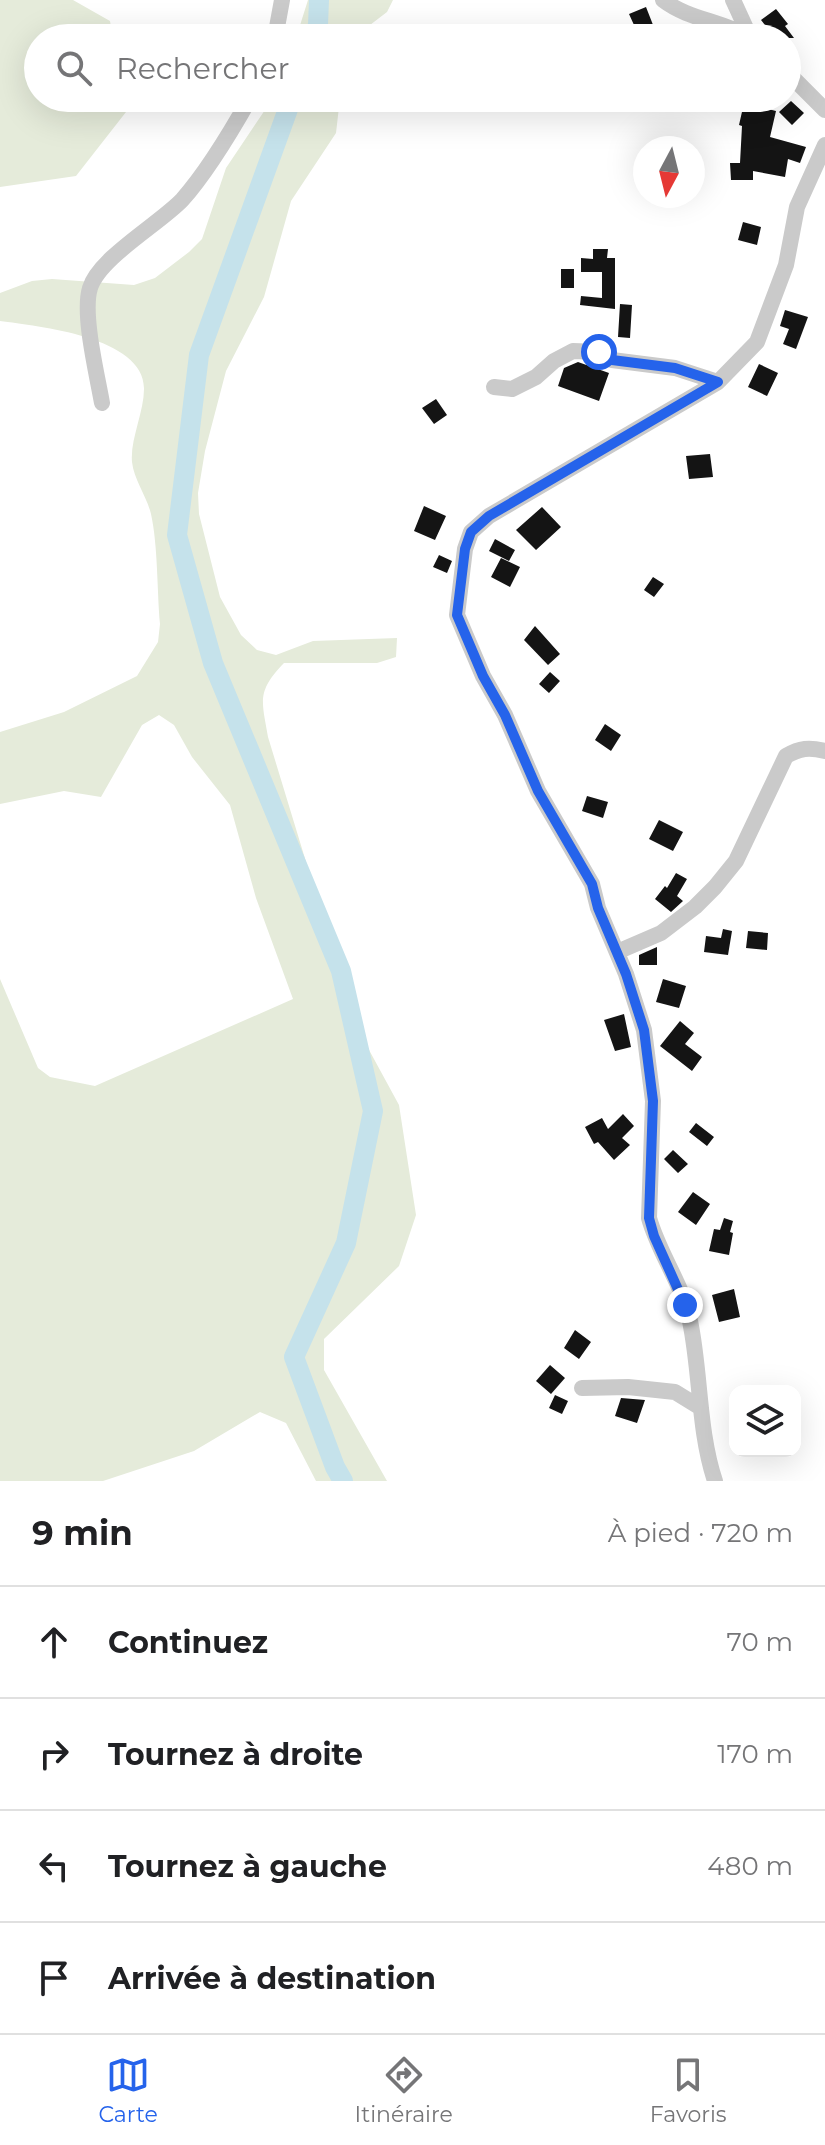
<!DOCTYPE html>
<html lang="fr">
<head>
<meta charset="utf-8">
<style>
  body { margin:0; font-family:Montserrat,sans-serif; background:#f2f2f2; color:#202124 }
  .controls { position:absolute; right:24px; bottom:24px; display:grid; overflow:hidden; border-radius:16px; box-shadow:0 8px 32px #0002 }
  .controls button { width:72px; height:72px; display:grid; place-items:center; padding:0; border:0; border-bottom:2px solid #e0e0e0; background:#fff; color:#202124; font:40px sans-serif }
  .compass { position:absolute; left:633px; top:136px; width:72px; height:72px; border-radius:50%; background:#fff; box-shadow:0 8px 32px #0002; rotate:187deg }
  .stop { position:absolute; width:24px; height:24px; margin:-18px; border:6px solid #2563eb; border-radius:50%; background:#fff }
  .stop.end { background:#2563eb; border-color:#fff; box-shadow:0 2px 8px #0008 }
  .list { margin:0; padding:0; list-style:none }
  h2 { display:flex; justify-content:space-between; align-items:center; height:104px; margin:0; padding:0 32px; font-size:34px }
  h2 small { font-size:26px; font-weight:400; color:#757577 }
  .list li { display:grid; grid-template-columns:52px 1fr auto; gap:24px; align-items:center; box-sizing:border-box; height:112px; padding:0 32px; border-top:2px solid #e0e0e0 }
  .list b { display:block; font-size:30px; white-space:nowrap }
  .list em { font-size:26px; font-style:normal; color:#757577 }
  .icon { flex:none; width:44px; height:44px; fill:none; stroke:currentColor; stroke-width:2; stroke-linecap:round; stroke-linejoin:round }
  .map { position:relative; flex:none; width:825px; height:1481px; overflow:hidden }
  .search { position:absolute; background:#fff; box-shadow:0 8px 32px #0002; left:24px; right:24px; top:24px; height:88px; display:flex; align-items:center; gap:20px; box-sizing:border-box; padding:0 28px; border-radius:44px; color:#757577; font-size:30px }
  .sheet { height:552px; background:#fff }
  nav { display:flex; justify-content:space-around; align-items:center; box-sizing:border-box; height:112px; border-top:2px solid #e0e0e0; background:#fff; font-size:22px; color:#757577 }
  nav a { display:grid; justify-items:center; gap:4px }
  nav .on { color:#2563eb }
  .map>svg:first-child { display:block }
  .green { fill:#e5ebda }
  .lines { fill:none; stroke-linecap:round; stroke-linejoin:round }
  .river { stroke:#c5e2eb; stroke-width:20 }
  .building { fill:#141414 }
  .minor { stroke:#cacaca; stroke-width:16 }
  .route { stroke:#2563eb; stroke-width:10 }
</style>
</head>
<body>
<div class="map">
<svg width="825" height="1481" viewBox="0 0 825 1481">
  <rect width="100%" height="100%" fill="#fff"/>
  <!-- green -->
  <path class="green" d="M0,0h73l37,21 3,17h-75v60h85l3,14 -50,64 -76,11z
    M308,0h85l-6,12 -34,26h-57z
    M273,98h67l-4,35 -45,68 -27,96 -38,74 -21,80 -7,42 1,21 21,83 21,38 16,15 19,5 37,-14 84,-3 -1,19 -19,6h-93c-28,29 -22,38 -16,74l88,289 43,79 17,110 -17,51 -75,73v31l63,111h-71l-30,-58 -26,-11 -66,39 -91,30h-103v-502l38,89 12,9 45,9 198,-87 -37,-101 -26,-93 -38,-48 -18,-32 -15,-10 -17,10 -41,72 -37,-6 -64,13v-72l64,-20 73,-36 21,-34 2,-18c-3,-34 -2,-78 -9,-110 -4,-17 -17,-34 -19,-52 -2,-22 12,-50 12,-73 1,-52 -106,-63 -144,-68v-28l32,-12 20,-2 82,6 21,-7 34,-26 13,-13 24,-71z"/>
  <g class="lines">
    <!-- river -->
    <path class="river" d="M313,38l5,-13 1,-25
      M292,98l-93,257 -22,180 36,128 128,308 32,140 -27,132 -52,114 41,110 8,14"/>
  </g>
  <!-- building -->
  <path class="building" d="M646,7l9,23 -16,6 -10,-22z
    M776,9l12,15 -3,2 9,12h-19l-14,-18z
    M791,101l13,12 -12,12 -13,-13z
    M744,103l32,8 -6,26 36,10 -6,16 -12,-4 -3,18 -32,-6v9h-22l-1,-17h10l2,-37 -3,-1z
    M743,222l18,5 -4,18 -19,-5z
    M593,249h15l-1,9h8v51l-35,-4 1,-9 21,2v-26h-21v-14l12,1z
    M561,269h13v19h-13z
    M620,304l12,1 -2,33 -12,-1z
    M785,310l23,7 -12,32 -13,-5 6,-15 -9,-3z
    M578,362l31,11 -10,28 -41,-15 6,-18z
    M759,364l19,9 -11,23 -19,-9z
    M436,399l11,16 -13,9 -12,-16z
    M710,454l3,23 -24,2 -3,-23z
    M424,506l22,10 -11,24 -21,-9z
    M542,507l19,20 -25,23 -20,-20z
    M495,539l20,11 -6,11 -20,-10z
    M439,555l13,6 -5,12 -14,-6z
    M501,558l19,9 -10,20 -19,-10z
    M653,577l11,7 -10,13 -10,-7z
    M535,626l25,28 -12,11 -24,-25z
    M550,672l10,9 -11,12 -10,-9z
    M605,724l16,11 -10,16 -16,-11z
    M587,796l21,6 -5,16 -21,-7z
    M659,820l24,12 -10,19 -24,-12z
    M676,873l11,6 -10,17 6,5 -12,11 -16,-13 10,-13 2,2z
    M723,929l9,2 -4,24 -24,-3 2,-16 15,2z
    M748,931l20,2 -1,17 -21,-2z
    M657,947v18h-18v-10z
    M663,979l23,7 -7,22 -23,-6z
    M624,1014l7,33 -16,4 -11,-31z
    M680,1021l14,12 -9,11 17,13 -10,14 -32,-25z
    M623,1114l11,12 -12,12 8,7 -16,15 -16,-18 -4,2 -9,-17 17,-9 6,11z
    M696,1123l18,14 -7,9 -18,-14z
    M673,1150l15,14 -10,9 -14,-14z
    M693,1192l17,12 -14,21 -18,-13z
    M724,1218l9,3 -3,11 3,1 -4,22 -20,-4 5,-22 6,1z
    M734,1289l6,28 -21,5 -7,-27z
    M575,1330l16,12 -12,17 -15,-11z
    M550,1365l15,13 -14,16 -15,-13z
    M555,1395l13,6 -6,13 -13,-6z
    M621,1398l24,2 -8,23 -22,-7z"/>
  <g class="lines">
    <!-- minor -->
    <path class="minor" d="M663,0c26,20 60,21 88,38
      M733,0l17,37
      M275,38l7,-38
      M787,72l38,38
      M494,387l18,2 24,-12 18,-16 19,-10 26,1 13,8 63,8 43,14
      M102,403c-5,-29 -20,-89 -12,-115 9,-30 69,-64 92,-88 24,-27 50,-70 68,-102
      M617,952l44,-19 34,-26 20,-20 21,-26 50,-105c14,-8 23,-9 39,-5
      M582,1388l46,-1 47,5 26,16
      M715,1481c-17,-51 -14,-107 -25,-160 -7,-36 -31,-67 -41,-103l4,-117 -9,-71 -18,-56 -28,-66 -6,-24 -54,-93 -33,-76 -22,-39 -26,-61 8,-66 6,-17 18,-16 229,-134 39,-40 29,-77 11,-58 28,-62"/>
  </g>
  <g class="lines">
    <!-- route -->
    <path class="route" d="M599,352l13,8 63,8 43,14 -229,134 -18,16 -6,17 -8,66 26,61 22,39 33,76 54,93 6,24 28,66 18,56 9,71 -4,117 5,18 31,69"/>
  </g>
</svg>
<div class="controls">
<button><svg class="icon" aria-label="layers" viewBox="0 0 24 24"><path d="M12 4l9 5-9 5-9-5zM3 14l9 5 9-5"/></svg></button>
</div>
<svg class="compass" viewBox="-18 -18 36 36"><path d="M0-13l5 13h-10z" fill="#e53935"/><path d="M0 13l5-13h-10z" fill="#757577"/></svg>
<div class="stop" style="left:599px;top:352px"></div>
<div class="stop end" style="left:685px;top:1305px"></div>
<div class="search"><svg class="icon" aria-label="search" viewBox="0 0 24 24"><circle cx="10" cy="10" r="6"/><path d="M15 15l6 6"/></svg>Rechercher</div>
</div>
<section class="sheet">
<h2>9 min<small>À pied · 720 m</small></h2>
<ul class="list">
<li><svg class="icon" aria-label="ahead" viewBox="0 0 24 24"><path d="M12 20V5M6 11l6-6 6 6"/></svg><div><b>Continuez</b></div><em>70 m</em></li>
<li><svg class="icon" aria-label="right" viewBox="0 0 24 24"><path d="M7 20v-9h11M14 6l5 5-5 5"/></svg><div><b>Tournez à droite</b></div><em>170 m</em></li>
<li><svg class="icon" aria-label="left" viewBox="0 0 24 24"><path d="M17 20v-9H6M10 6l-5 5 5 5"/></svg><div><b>Tournez à gauche</b></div><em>480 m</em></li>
<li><svg class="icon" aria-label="arrive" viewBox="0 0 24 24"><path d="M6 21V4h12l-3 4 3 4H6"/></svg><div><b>Arrivée à destination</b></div></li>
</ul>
</section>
<nav>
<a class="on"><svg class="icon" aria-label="map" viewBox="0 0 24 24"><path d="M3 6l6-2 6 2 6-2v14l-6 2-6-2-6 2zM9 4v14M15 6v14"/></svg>Carte</a>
<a><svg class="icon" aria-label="directions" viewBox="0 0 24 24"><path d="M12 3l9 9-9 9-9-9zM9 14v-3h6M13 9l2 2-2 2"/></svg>Itinéraire</a>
<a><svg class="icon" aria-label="saved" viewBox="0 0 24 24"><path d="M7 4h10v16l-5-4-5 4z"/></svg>Favoris</a>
</nav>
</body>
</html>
